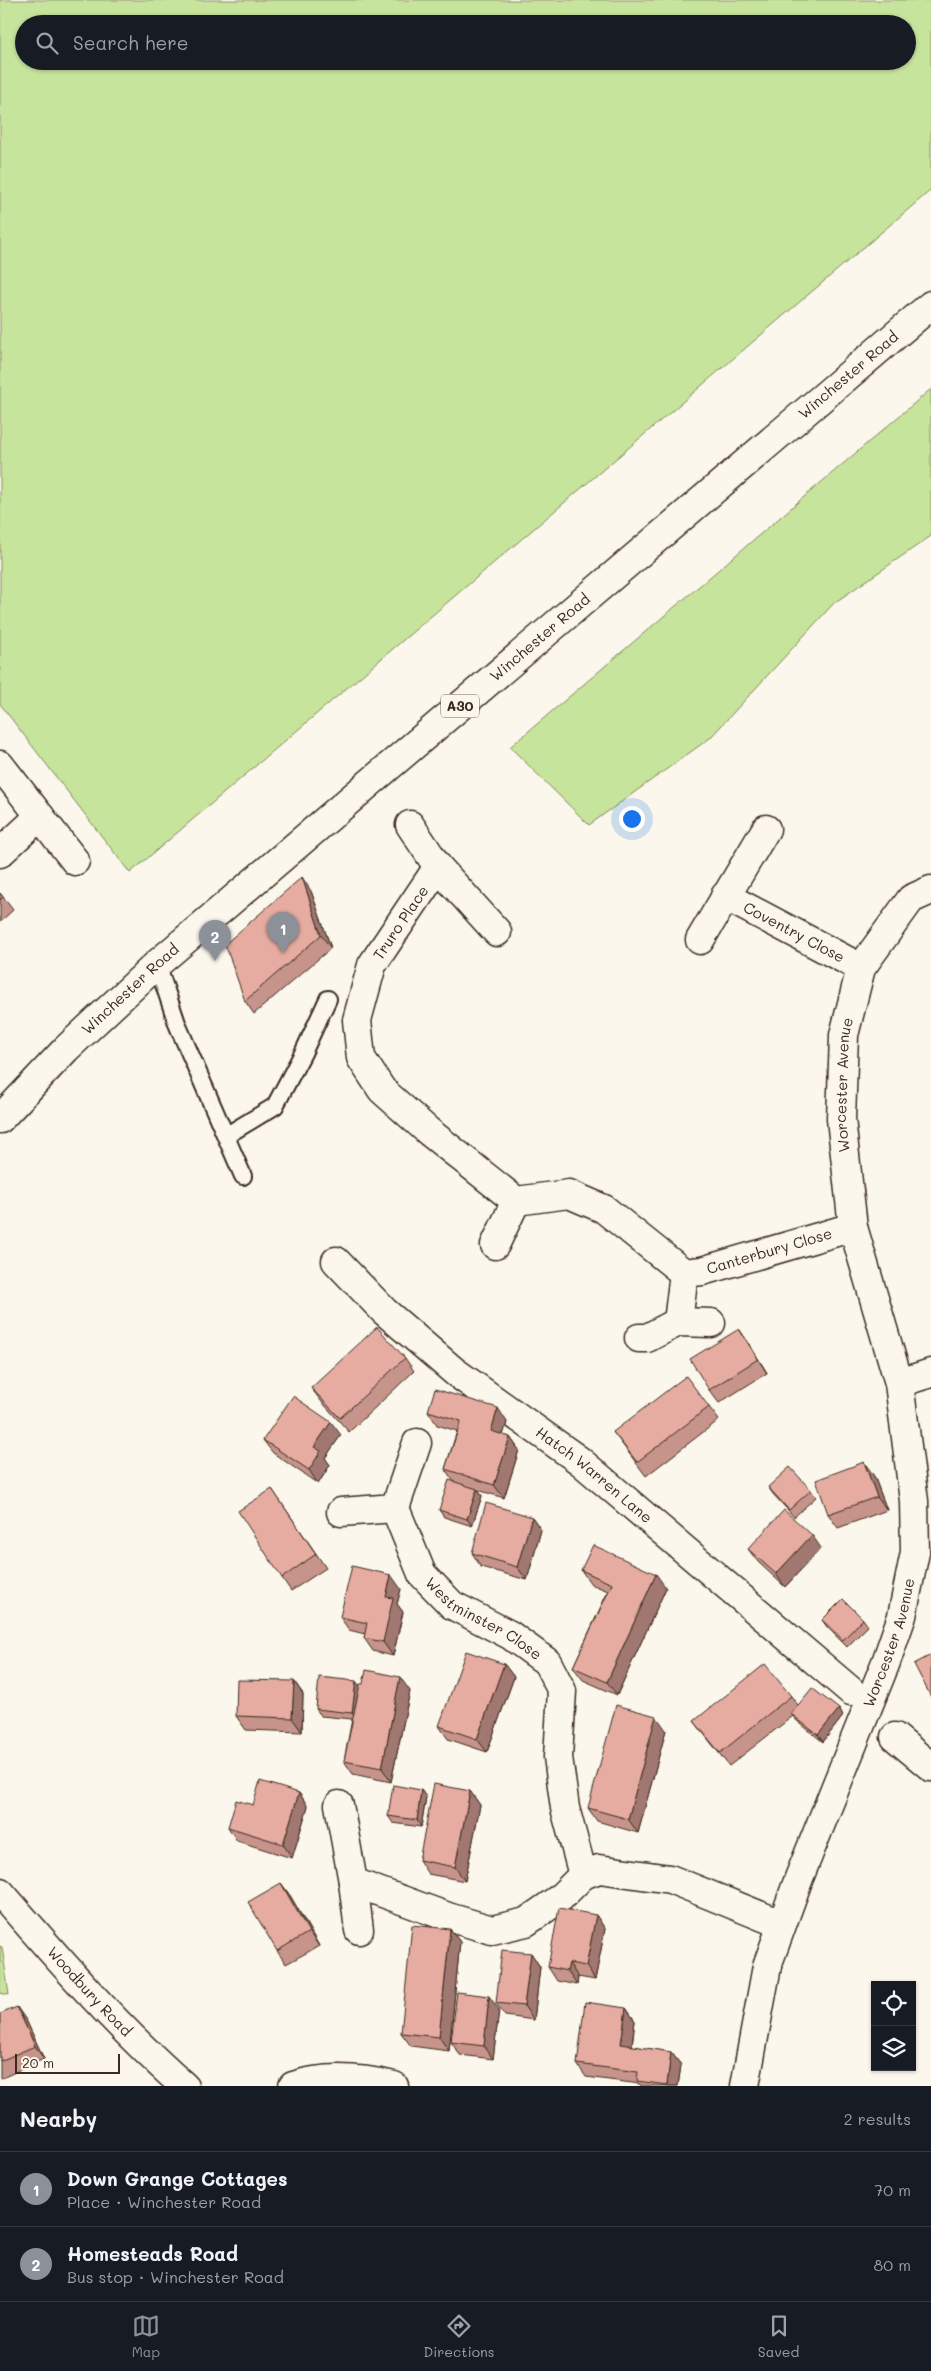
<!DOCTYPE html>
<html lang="en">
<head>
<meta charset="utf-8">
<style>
  body { margin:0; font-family:Mali,sans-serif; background:#242831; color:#f1f3f6 }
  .controls { position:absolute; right:15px; bottom:15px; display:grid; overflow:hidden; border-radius:0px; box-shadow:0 1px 4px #0004 }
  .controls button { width:45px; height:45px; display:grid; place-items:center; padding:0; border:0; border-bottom:1px solid #363941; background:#171b24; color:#f1f3f6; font:25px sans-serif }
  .scale { position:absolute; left:15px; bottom:12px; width:105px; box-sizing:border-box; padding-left:5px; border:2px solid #3b2a1e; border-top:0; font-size:14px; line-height:18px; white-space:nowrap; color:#3b2a1e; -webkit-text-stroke:4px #fbf7ec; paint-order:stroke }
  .you { position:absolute; left:631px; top:818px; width:18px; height:18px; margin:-12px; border:4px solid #fff; border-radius:50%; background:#1a73e8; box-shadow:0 0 0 8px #1a73e833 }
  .badge { display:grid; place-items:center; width:32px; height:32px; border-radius:50%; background:#8c9099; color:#fff; font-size:16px; font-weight:700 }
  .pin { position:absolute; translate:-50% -41px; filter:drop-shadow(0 1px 2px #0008) }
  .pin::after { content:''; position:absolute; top:26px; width:18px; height:15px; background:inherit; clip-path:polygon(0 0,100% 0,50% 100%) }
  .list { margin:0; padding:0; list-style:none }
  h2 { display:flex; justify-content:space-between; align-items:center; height:65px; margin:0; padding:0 20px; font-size:21px }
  h2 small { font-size:16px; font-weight:400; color:#9ea1a6 }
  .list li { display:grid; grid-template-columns:32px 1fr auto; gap:15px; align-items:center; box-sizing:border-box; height:75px; padding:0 20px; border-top:1px solid #363941 }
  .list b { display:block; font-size:19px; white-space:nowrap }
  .list p { margin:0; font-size:16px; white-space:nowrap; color:#9ea1a6 }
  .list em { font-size:16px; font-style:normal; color:#9ea1a6 }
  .icon { flex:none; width:28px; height:28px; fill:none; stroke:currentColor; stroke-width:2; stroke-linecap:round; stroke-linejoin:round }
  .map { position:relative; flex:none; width:931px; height:2086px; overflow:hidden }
  .search { position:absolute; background:#171b24; box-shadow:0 1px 4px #0004; left:15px; right:15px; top:15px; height:55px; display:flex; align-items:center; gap:12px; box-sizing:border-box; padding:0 18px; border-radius:28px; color:#9ea1a6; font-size:19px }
  .sheet { height:215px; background:#171b24 }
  nav { display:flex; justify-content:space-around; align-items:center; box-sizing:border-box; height:70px; border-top:1px solid #363941; background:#171b24; font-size:14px; color:#9ea1a6 }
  nav a { display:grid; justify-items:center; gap:2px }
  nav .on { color:#8c9099 }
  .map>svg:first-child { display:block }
  .green { fill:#c7e49c; stroke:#81875d; fill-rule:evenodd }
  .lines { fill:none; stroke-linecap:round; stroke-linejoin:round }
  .lane-casing { stroke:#3b2a1e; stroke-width:20 }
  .street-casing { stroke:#3b2a1e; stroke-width:31 }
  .secondary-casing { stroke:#3b2a1e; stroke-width:31 }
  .primary-casing { stroke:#3b2a1e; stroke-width:31 }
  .lane { stroke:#fbf7ec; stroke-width:16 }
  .street { stroke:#fbf7ec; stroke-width:28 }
  .secondary { stroke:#fbf7ec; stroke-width:28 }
  .primary { stroke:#fbf7ec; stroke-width:28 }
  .wall { fill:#c6948a; stroke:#3b2a1e }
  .shaded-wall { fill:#a17871; stroke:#3b2a1e }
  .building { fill:#e6aca1; stroke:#3b2a1e }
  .labels { text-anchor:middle; stroke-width:4; stroke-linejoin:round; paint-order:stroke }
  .shield { fill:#fbf7ec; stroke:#75685c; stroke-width:1 }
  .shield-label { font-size:14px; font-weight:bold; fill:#3b2a1e }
  .street-label { font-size:15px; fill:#3b2a1e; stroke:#fbf7ec }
</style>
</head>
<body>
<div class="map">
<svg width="931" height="2086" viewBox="0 0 931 2086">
  <rect width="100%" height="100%" fill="#fbf7ec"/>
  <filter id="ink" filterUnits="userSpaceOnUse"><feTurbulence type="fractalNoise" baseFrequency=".02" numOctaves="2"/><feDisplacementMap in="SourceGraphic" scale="10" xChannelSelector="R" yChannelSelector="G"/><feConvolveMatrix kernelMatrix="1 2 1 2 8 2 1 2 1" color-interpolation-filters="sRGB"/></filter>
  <g filter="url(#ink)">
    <!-- green -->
    <path class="green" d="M0,0h931v190l-801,683 -130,-169zM24,24h883v37h-883z
      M931,389v147l-97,67 -124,135 -121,87 -79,-78z
      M0,1946l2,1 7,48 -9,-2z"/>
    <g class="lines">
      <!-- lane casing -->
      <g class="lane-casing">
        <path id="lane" d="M157,964l21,62 65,150
          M227,1135l48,-29 28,-53 25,-54"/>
      </g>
      <!-- street casing -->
      <g class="street-casing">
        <g id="street">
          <path d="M0,765l75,96"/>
          <path d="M410,825l28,42 59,65"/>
          <path d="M0,853l40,-37"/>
          <path id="s1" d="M438,867l-66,98 -15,55 4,38 21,32 46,41 88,70 53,-7 35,15 80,64 18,-2 151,-44"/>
          <path id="s2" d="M725,896l136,72"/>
          <path d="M700,940l66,-111"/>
          <path d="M495,1245l21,-44"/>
          <path id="s3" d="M336,1261l48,50 71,61 125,89 271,230"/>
          <path d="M678,1322l6,-49"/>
          <path d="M639,1338h8l31,-16 33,1"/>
          <path d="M899,1383l32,-10"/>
          <path id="s4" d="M395,1508l27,66 30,31 58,30 37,27 15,29 -4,66 7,51 18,67"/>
          <path d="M341,1512l54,-4 22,-65"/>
          <path d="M895,1737l36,30"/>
          <path d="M339,1805l14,77 6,48"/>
          <path d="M353,1882l95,35 44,13 34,-8 34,-24 23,-23 16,-6 71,10 111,45"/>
          <path d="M293,2086c33,-11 67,-8 101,0"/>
          <path id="s5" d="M745,2086l22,-120 32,-88 87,-216 16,-46 13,-64 -1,-51 -15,-118 -46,-156 -12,-108 3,-84 17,-67 50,-69 20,-9"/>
        </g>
      </g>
      <!-- secondary casing -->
      <g class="secondary-casing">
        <g id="secondary">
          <path id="s6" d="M0,1892c58,67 117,135 184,194"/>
        </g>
      </g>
      <!-- primary casing -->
      <g class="primary-casing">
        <g id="primary">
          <path id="s7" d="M0,1119l66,-70 91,-85 774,-659"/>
        </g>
      </g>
      <!-- lane -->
      <use href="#lane" class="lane"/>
      <!-- street -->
      <use href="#street" class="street"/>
      <!-- secondary -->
      <use href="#secondary" class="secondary"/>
      <!-- primary -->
      <use href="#primary" class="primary"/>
    </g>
    <!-- wall -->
    <path class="wall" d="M311,891l20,57 -77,66 -9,-13z
      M0,893l13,17 -13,12z
      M739,1329l9,13 19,31 -48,30 -10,-13z
      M405,1358l9,13 -65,61 -28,-31 -10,-13z
      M709,1407l10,13 -73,56 -33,-44z
      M428,1411l79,11 -4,13 7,2 9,13 -15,48 -26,-8 4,6 -10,30 -28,-9 -5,-7 15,-28 -9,-13 12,-38 -20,-6z
      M341,1435l-16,23 5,7 -12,19 -45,-31 -10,-13z
      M874,1476l13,34 -49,18 -10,-14z
      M768,1487l43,3 5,7 -22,20 -21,-23z
      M272,1489l54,79 -35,23 -9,-13z
      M532,1517l9,13 -14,50 -46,-13 -9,-14z
      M821,1548l-36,39 -27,-25 -10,-13z
      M581,1570l85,18 -49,107 -34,-15 -10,-13 35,-76 -17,-7z
      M401,1589l-4,15 6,8 -10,44 -20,-5 -9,-13 1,-4 -16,-4 -9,-13z
      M863,1619l5,7 -21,21 -20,-20 -5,-7z
      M504,1664l10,13 -27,75 -39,-13 -9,-13z
      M294,1681l9,13 -1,38 -56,-2 -10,-14z
      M363,1684l47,7 -19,91 -38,-8 -9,-13 8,-42 -31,-3 -5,-7z
      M791,1696l7,9 41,4 4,7 -20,26 -27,-22 -3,-4 -64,50 -25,-32 -10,-13z
      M666,1730l-28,103 -41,-12 -9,-13z
      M421,1790l5,7 -5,30 -28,-4 -5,-7z
      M470,1791l10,14 -15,76 -37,-7 -9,-14z
      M299,1793l9,13 -16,52 -55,-17 -9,-14 25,-22z
      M281,1883l10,14 28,49 -33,18 -9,-13z
      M596,1915l9,14 -10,51 -17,-3 -1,8 -20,-4 -9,-14z
      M450,1929l10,13 -11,109 -38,-5 -10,-13z
      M531,1953l9,14 -6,53 -29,-4 -9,-13z
      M626,2008l9,13 -3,25 39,6 10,13 -3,21h-37l-1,-2 -54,-7 -9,-13z
      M499,2010l-6,49 -33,-4 -9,-13z
      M0,2014l26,6 18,39 -44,20z"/>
    <!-- shaded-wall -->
    <path class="shaded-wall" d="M302,877l9,14 20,57 -10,-13z
      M739,1329l9,13 19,31 -9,-14z
      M498,1408l9,14 -7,23 -9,-14z
      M331,1422l10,13 -16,23 5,7 -12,19 -9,-14 5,-23z
      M510,1437l9,13 -15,48 -10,-13z
      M864,1462l10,14 13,34 -10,-13z
      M477,1489l5,7 -10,30 -5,-7z
      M532,1517l9,13 -14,50 -10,-13z
      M812,1535l9,13 -36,39 -9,-13z
      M656,1574l10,14 -49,107 -10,-13z
      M391,1575l10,14 -4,15 6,8 -10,44 -10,-14 3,-45z
      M504,1664l10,13 -27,75 -10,-13z
      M400,1677l10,14 -19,91 -9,-14z
      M294,1681l9,13 -1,38 -10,-14z
      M356,1681l5,7 -4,32 -5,-7z
      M839,1709l4,7 -20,26 -5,-7z
      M656,1716l10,14 -28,103 -10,-14z
      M421,1790l5,7 -5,30 -4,-7z
      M470,1791l10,14 -15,76 -10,-14z
      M299,1793l9,13 -16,52 -9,-14z
      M281,1883l10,14 28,49 -10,-14z
      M596,1915l9,14 -10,51 -9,-14z
      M450,1929l10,13 -11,109 -10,-14z
      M531,1953l9,14 -6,53 -10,-14z
      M569,1963l9,14 -1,8 -10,-14z
      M489,1996l10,14 -6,49 -9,-13z
      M17,2007l9,13 18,39 -9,-13z
      M626,2008l9,13 -5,37 -9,-14z
      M671,2052l10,13 -3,21h-10l-1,-1z"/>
    <!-- building -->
    <path class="building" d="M302,877l19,58 -76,66 -20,-57z
      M0,893l3,4 -3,3z
      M377,1327l28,31 -65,60 -29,-30z
      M739,1329l19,30 -49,31 -19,-31z
      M686,1376l23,31 -72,55 -24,-30z
      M435,1389l63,19 -7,23 19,6 -16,48 -49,-16 16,-48 -33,-10z
      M293,1396l38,26 -17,25 7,4 -12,19 -46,-30z
      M864,1462l13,35 -49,17 -12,-34z
      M790,1467l21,23 -22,20 -21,-23z
      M449,1480l28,9 -10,30 -28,-9z
      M272,1489l44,65 -34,24 -44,-67z
      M486,1503l46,14 -15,50 -45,-14z
      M784,1510l28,25 -36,39 -28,-25z
      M593,1545l63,29 -49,108 -34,-15 39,-83 -31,-14z
      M352,1566l39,9 -5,22 7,1 -10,44 -19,-4 3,-15 -27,-6z
      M843,1599l20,20 -20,21 -21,-20z
      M466,1651l38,13 -27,75 -38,-13z
      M931,1655v42l-17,-33z
      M765,1664l26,32 -71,57 -26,-32z
      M366,1670l34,7 -18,91 -38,-7 16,-77h3z
      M319,1677l37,4 -4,32 -36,-4z
      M237,1680l57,1 -2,37 -56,-2z
      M812,1688l27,21 -21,26 -27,-21z
      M616,1705l40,11 -28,103 -40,-11z
      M260,1781l39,12 -16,51 -55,-17 8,-27 17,5z
      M434,1784l36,7 -15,76 -36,-7z
      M393,1785l28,5 -4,30 -29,-4z
      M281,1883l28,49 -32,19 -29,-49z
      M559,1908l37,7 -10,51 -17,-3 -2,8 -19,-4z
      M412,1925l38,4 -11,108 -38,-4z
      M502,1950l29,3 -7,53 -28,-3z
      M457,1992l32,4 -5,50 -33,-4z
      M585,2002l41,6 -5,36 50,8 -4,33 -30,-4 1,-9 -61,-8z
      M17,2007l18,39 -35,15v-47z"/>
  </g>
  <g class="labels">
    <!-- shield labels -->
    <rect class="shield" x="441" y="694.5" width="38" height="23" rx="4"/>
    <g class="shield-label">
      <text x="460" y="711">A30</text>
    </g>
    <!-- street labels -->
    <g class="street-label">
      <text dy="5" stroke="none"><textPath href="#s7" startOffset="1129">Winchester Road</textPath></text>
      <text dy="5" stroke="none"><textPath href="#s7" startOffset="724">Winchester Road</textPath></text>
      <text transform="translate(401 923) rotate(-56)" y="5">Truro Place</text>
      <text dy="5" stroke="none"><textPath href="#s2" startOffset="78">Coventry Close</textPath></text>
      <text dy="5" stroke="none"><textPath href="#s7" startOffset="184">Winchester Road</textPath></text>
      <text dy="5" stroke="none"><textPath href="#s5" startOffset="1038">Worcester Avenue</textPath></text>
      <text dy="5" stroke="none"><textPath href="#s1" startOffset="708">Canterbury Close</textPath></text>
      <text dy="5" stroke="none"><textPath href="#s3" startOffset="336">Hatch Warren Lane</textPath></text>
      <text dy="5" stroke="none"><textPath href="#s4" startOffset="148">Westminster Close</textPath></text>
      <text dy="5" stroke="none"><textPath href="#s5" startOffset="468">Worcester Avenue</textPath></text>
      <text dy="5" stroke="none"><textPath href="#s6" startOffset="134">Woodbury Road</textPath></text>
    </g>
  </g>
</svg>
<div class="controls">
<button><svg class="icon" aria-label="locate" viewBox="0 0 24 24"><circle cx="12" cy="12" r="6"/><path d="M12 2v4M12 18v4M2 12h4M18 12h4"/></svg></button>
<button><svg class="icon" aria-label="layers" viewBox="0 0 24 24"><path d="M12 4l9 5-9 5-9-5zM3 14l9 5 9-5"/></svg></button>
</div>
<div class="scale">20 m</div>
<div class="you"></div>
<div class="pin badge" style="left:283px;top:953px">1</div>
<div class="pin badge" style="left:215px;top:961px">2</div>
<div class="search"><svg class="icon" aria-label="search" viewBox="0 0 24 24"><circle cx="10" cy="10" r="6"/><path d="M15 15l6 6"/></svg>Search here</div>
</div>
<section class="sheet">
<h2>Nearby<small>2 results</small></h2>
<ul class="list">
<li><span class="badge">1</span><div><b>Down Grange Cottages</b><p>Place · Winchester Road</p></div><em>70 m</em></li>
<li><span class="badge">2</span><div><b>Homesteads Road</b><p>Bus stop · Winchester Road</p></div><em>80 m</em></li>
</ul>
</section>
<nav>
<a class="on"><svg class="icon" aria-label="map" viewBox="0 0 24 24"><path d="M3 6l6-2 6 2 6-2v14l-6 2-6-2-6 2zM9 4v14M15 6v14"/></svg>Map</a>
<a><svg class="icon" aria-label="directions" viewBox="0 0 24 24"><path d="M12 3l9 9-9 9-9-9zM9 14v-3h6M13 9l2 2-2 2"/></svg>Directions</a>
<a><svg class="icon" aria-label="saved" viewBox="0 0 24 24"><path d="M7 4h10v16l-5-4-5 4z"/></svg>Saved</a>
</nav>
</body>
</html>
